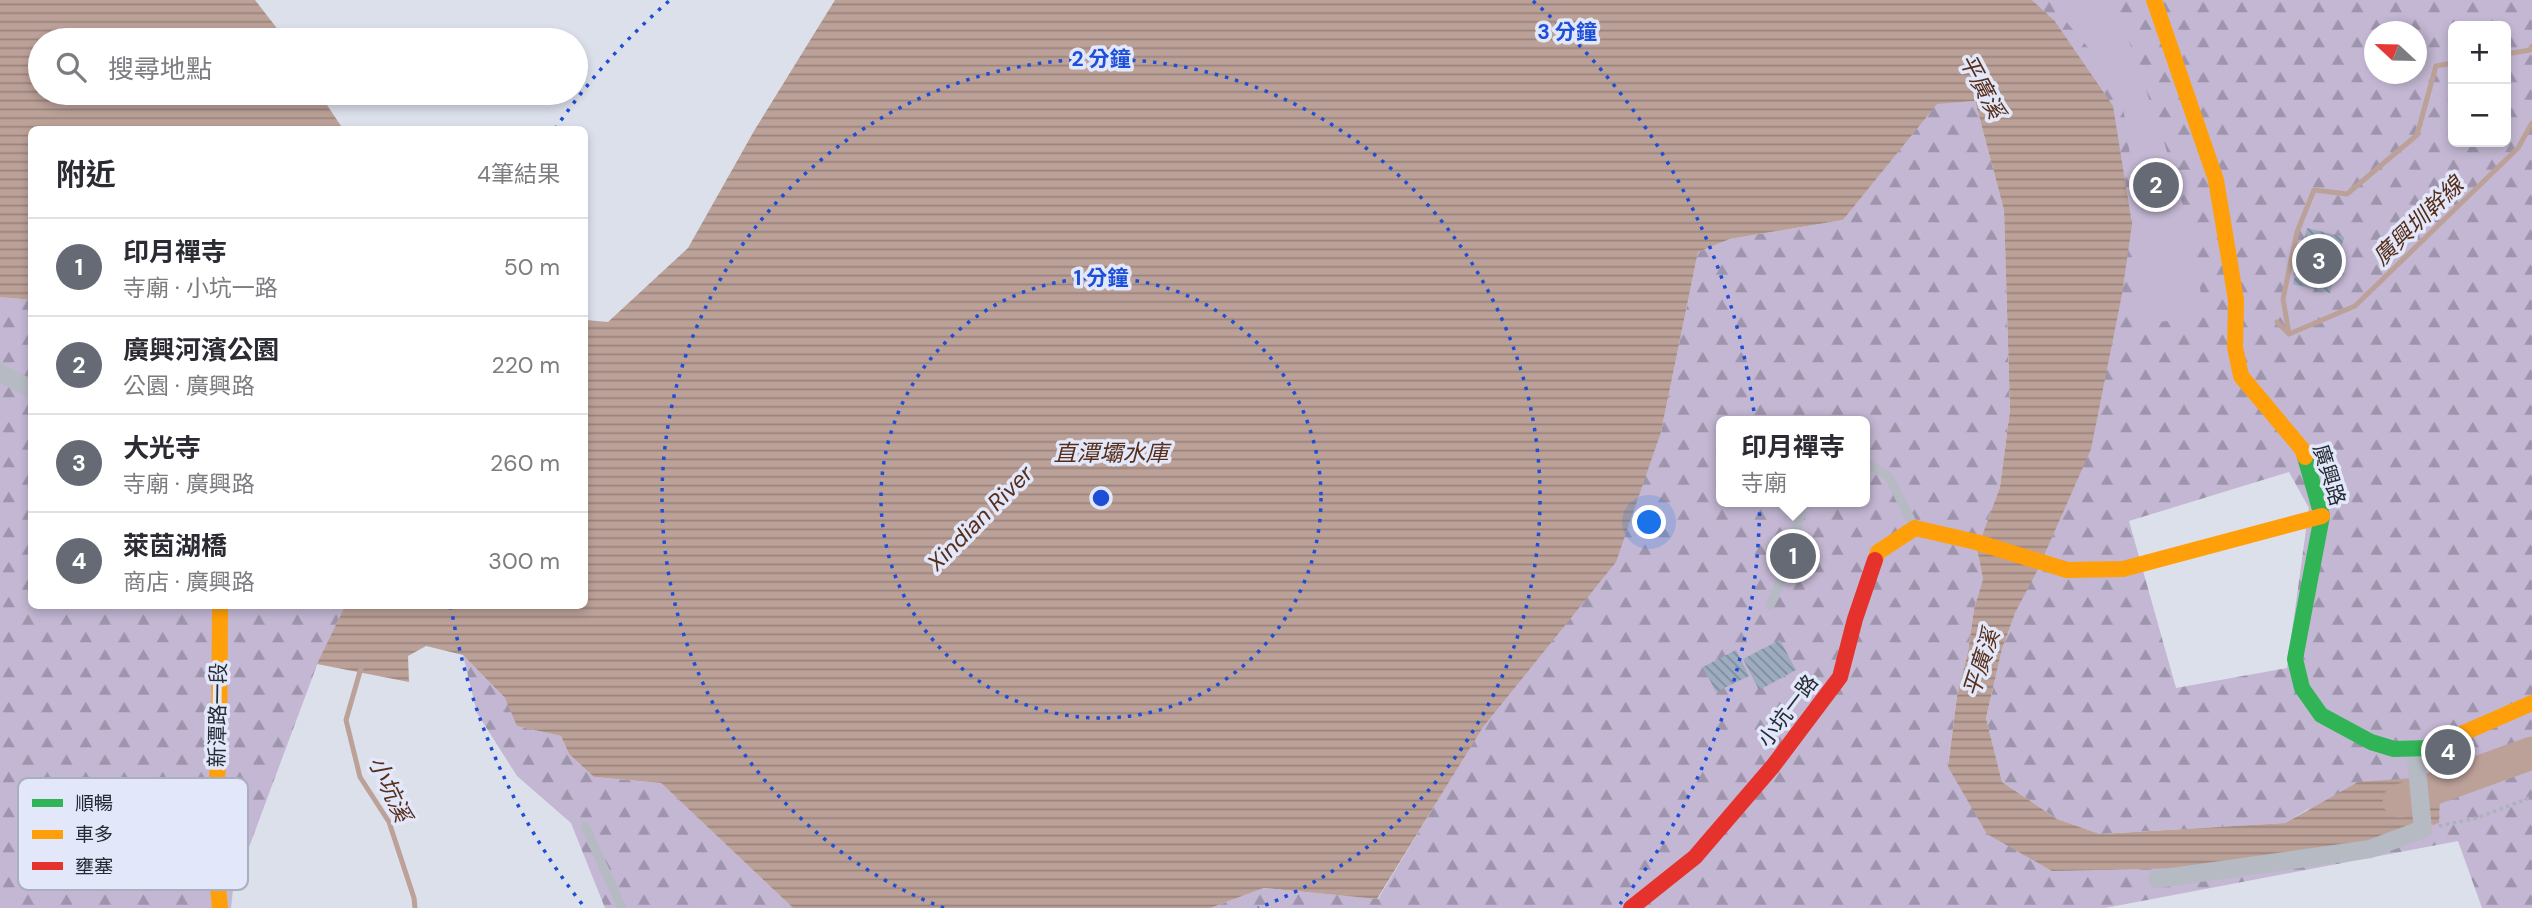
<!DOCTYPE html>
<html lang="zh-TW">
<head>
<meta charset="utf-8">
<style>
  body { margin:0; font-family:"DM Sans","Noto Sans TC",sans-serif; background:#f7f7f7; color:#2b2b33 }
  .controls { position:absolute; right:21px; top:21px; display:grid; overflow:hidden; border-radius:10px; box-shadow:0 4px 10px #0003 }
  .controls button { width:63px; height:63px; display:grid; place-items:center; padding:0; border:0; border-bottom:2px solid #e1e1e2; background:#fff; color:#2b2b33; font:35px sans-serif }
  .compass { position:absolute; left:2364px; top:21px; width:63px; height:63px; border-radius:50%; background:#fff; box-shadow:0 4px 10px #0003; rotate:292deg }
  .you { position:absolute; left:1650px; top:523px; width:24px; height:24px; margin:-18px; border:5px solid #fff; border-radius:50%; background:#1a73e8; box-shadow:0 0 0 10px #1a73e833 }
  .badge { display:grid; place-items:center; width:46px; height:46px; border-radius:50%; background:#656a74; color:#fff; font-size:23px; font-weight:700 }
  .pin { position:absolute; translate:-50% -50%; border:4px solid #fff; box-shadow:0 2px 7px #0006 }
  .popup { position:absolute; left:1716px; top:416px; width:154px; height:91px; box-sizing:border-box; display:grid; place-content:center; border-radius:10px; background:#fff; filter:drop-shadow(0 2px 5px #0005); font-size:23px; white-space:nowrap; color:#7c7c81 }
  .popup b { font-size:26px; color:#2b2b33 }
  .popup::after { content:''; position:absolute; left:50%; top:100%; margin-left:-14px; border:14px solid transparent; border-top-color:#fff }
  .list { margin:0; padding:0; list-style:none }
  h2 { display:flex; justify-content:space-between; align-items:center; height:91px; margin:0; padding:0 28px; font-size:30px }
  h2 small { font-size:23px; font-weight:400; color:#7c7c81 }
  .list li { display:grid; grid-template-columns:46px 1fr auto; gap:21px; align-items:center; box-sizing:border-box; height:98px; padding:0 28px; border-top:2px solid #e1e1e2 }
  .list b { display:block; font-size:26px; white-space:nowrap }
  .list p { margin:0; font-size:23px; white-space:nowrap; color:#7c7c81 }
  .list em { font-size:23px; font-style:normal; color:#7c7c81 }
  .icon { flex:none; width:38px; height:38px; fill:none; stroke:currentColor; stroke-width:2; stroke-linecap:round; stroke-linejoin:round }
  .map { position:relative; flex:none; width:2532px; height:908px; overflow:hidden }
  .search { position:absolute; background:#fff; box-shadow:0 4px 10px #0003; left:28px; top:28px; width:560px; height:77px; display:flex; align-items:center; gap:18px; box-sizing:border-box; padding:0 24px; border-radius:38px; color:#7c7c81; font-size:26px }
  .panel { position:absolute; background:#fff; box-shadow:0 4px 10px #0003; left:28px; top:126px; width:560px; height:483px; border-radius:10px }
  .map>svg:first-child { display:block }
  .forest { fill:url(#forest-firs); fill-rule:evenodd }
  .park { fill:#c3b7d3 }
  .water { fill:url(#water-rules) }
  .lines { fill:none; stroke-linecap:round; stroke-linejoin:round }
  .stream { stroke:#bca198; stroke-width:5 }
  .river { stroke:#bca198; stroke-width:33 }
  .building { fill:url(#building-back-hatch) }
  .path { stroke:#aeb2bc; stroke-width:3.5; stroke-dasharray:3.5 3.5; stroke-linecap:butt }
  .lane { stroke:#b6bac3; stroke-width:9 }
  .street { stroke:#b6bac3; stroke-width:18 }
  .fast { stroke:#30b455; stroke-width:16 }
  .slow { stroke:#ff9f0a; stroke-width:16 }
  .jam { stroke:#e5322d; stroke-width:16 }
  .ring { fill:none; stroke:#1d4ed8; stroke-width:3.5; stroke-dasharray:3.5 7 }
  .labels { text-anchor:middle; stroke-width:7; stroke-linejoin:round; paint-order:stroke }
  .street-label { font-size:21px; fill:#252b34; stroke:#e2e7f9 }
  .water-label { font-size:23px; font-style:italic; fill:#562e1a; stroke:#e2e7f9 }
  .key { fill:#e2e7f9; stroke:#a9afbe; stroke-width:2 }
  .key-label { font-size:19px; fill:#252b34 }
  .centre { fill:#1d4ed8; stroke:#e2e7f9; stroke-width:3.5 }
  .ring-label { font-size:21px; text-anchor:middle; font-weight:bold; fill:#1d4ed8; stroke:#e2e7f9; stroke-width:7; stroke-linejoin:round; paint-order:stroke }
</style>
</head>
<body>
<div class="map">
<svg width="2532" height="908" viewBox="0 0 2532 908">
  <defs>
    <pattern id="forest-firs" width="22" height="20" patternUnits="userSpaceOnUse" patternTransform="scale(1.75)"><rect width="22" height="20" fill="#c3b7d3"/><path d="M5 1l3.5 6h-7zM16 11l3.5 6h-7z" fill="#9e95ac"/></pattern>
    <pattern id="water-rules" width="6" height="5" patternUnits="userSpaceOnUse" patternTransform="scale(1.75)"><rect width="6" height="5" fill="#bca198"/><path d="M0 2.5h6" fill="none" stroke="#99837d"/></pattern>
    <pattern id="building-back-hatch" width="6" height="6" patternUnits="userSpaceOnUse" patternTransform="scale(1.75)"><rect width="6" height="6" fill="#9dacbf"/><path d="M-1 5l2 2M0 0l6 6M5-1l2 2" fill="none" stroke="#808c9c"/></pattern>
  </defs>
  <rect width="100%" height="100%" fill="#dce0eb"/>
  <!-- forest -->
  <path class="forest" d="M2032,0h500v908h-50l-24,-67 -353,67h-895l54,-20 114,11 283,-467 37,-180 32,-13 113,-19 94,-117 38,-2 29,109 6,200 -10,77 -23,62 6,30 -9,30 -6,43 -11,44 -9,70 104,105 387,-48 1,-47 -132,33 -23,14 -185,11 -43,-15 -55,-37 -16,-64 16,-69 14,-38 38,-591zM2453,26h53v116h-53zM2374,32h42v42h-42zM1721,421h144v81h-144zM2289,472l20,36 -22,160 -111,20 -47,-167z
    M0,297l31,3 1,306h313l-28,59 -84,225 -2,18h-231z
    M463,655l42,43 13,28 43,10 8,18 25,23 67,6 132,125h-188l-34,-85 -54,-47 -40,-63z"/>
  <!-- park -->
  <path class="park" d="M2048,0h64l8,15 45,130 29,98 10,74 -72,8 8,-100 -18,-125 -27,-44z"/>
  <!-- water -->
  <path class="water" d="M0,0h255l31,40h-246v53h279l24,36 -311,1 -1,170 -31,-3z
    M835,0h1197l22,20 59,86 19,118 -10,70 -31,155 -53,120 -22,42 -14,38 -16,69 16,64 55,37 43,15 185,-11 73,-41 83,-6 -2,47 -59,19 -153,25 -175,4 -65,-37 -39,-67 9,-71 11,-44 6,-43 9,-30 -6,-30 23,-62 10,-77 -6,-200 -29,-109 -38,3 -94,116 -113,19 -32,13 -37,180 -45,130 -133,165 -106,172 -113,-11 -54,20h-417l-132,-125 -67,-6 -25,-23 -8,-18 -44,-10 -12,-28 -42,-43 -37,-9 -18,10 1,26 -92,-18 28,-58h239l1,-286 23,2 80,-74 66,-117z"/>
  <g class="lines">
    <!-- stream -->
    <path class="stream" d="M2506,54l24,-4 2,-4
      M2277,322l12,12 66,-28 163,-158 14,-25
      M2289,334l-6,-35 14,-67 17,-42 33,4 70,-59 19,-69 17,-3
      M361,668l-15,52 14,57 29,45 25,76 1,10"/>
    <!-- river -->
    <path class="river" d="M2399,801l133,-48"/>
  </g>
  <!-- building -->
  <path class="building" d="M2307,228l37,9 -14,56 -37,-9z
    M1780,640l16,30 -37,20 -16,-31z
    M1736,650l13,26 -33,16 -13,-25z"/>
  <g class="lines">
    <!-- path -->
    <path class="path" d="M2439,826l38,-8 55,-21"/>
    <!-- lane -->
    <path class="lane" d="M1865,462l24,15 25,49
      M1770,605l20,-45 13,-58
      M585,826l37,82"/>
    <!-- street -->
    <path class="street" d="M0,373l32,16
      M2157,879l213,-30 53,-20 -8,-79"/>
    <!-- fast -->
    <path class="fast" d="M2305,457l17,59 -27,143 7,29 19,27 50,27 23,7 35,-1"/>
    <!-- slow -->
    <path class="slow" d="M2154,0l62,180 20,120 -1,47 6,29 61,73 3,8
      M1875,560l3,-8 37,-24 61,14 91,28 56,-1 199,-53
      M220,606l-1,151 -7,70 8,81
      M2429,748l103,-45"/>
    <!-- jam -->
    <path class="jam" d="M1631,908l64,-51 78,-91 67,-89 15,-58 20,-59"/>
  </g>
  <!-- distance rings -->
  <g class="ring">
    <circle cx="1101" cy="498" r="220"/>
    <path d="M944 908A439 439 0 1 1 1258 908"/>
    <path d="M582 904A659 659 0 0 1 451 607M555 129A659 659 0 0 1 669 1M1533 1A659 659 0 0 1 1620 904"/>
  </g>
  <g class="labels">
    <!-- street labels -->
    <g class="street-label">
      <text transform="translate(2329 475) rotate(73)" y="7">廣興路</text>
      <text transform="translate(1788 711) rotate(-53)" y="7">小坑一路</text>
      <text transform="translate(218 715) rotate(-89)" y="7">新潭路一段</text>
    </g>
    <!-- water labels -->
    <g class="water-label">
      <text transform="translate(1982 86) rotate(62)" y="8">平廣溪</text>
      <text transform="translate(2418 221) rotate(-44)" y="8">廣興圳幹線</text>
      <text x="1111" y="461">直潭壩水庫</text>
      <text transform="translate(980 518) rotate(-45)" y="8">Xindian River</text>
      <text transform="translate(1981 663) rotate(-72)" y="8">平廣溪</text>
      <text transform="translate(390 789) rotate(65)" y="8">小坑溪</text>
    </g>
  </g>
  <!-- legend -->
  <rect x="18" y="778" width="230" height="112" rx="10" class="key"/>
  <rect x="32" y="799" width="31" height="8" fill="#30b455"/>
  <rect x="32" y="830" width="31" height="9" fill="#ff9f0a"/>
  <rect x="32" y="862" width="31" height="8" fill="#e5322d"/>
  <g class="key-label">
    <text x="75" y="810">順暢</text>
    <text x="75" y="841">車多</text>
    <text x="75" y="873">壅塞</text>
  </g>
  <circle cx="1101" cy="498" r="10" class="centre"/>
  <g class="ring-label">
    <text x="1567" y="39">3 分鐘</text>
    <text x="1101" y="66">2 分鐘</text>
    <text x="1101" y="285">1 分鐘</text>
  </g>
</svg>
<div class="controls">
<button>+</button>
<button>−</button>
</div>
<svg class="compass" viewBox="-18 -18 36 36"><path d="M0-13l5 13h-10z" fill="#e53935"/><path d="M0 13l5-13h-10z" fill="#7c7c81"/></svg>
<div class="you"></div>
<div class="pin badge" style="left:1793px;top:556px">1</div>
<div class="popup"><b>印月禪寺</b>寺廟</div>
<div class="pin badge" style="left:2156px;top:185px">2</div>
<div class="pin badge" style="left:2319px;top:261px">3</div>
<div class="pin badge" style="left:2448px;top:752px">4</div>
<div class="search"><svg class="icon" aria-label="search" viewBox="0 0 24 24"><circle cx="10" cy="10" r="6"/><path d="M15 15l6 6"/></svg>搜尋地點</div>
<section class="panel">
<h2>附近<small>4筆結果</small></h2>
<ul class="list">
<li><span class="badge">1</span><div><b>印月禪寺</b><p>寺廟 · 小坑一路</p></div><em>50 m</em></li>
<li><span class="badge">2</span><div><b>廣興河濱公園</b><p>公園 · 廣興路</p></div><em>220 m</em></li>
<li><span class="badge">3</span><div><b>大光寺</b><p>寺廟 · 廣興路</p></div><em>260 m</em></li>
<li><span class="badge">4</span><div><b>萊茵湖橋</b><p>商店 · 廣興路</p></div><em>300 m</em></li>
</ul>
</section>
</div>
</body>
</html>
